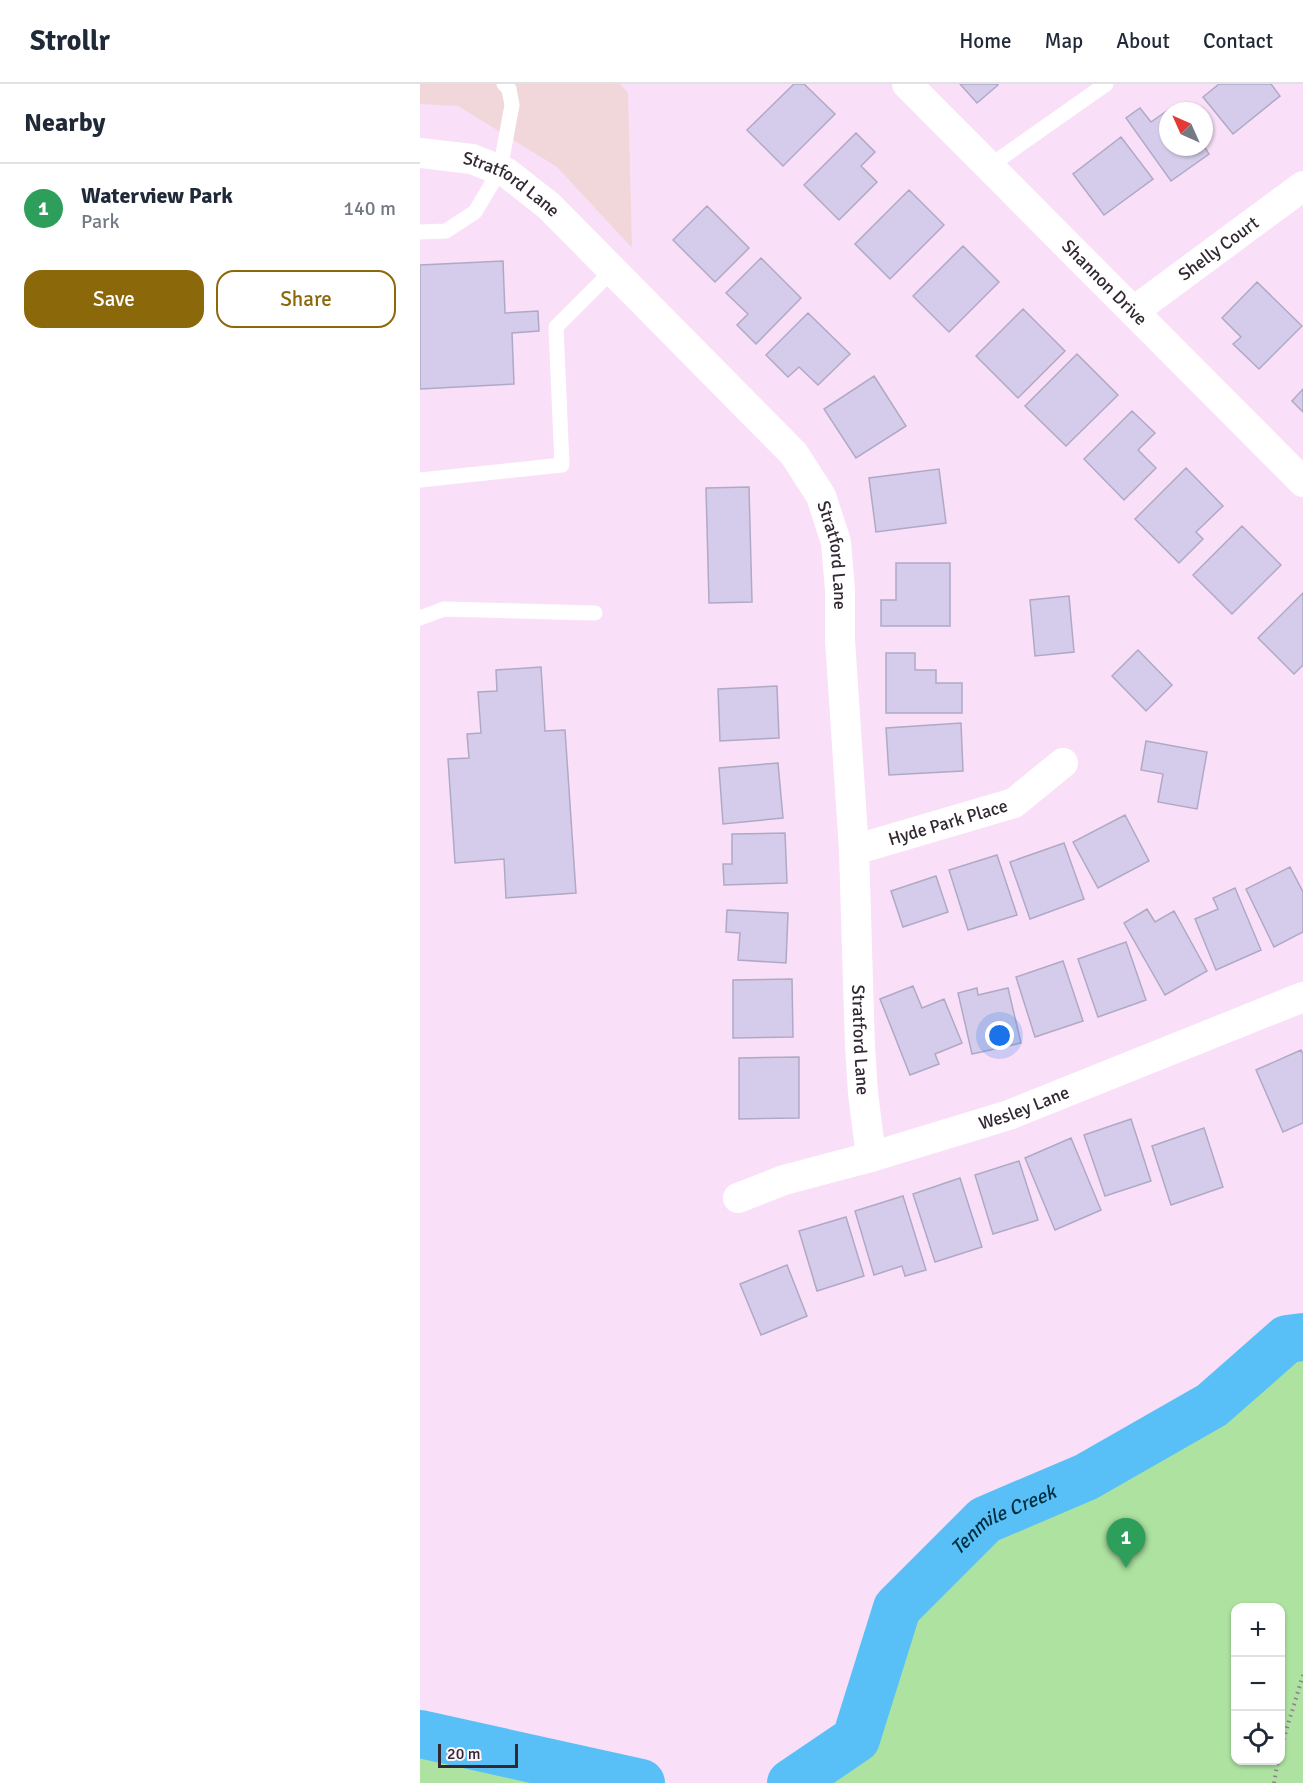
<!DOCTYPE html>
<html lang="en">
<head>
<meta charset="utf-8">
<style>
  body { margin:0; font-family:Signika,sans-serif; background:#f2f2f3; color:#1f2937 }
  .controls { position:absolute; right:18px; bottom:18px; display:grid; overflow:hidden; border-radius:12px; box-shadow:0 2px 4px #0004 }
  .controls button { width:54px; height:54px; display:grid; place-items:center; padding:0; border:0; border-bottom:2px solid #e0e1e3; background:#fff; color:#1f2937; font:30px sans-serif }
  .compass { position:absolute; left:739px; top:18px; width:54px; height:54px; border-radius:50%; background:#fff; box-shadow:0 2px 4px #0004; rotate:315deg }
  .scale { position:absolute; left:18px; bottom:15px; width:80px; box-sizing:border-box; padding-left:6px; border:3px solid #312831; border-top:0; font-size:16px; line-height:21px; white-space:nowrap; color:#312831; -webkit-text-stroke:4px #fdf3fc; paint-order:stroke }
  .you { position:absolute; left:580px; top:952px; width:21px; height:21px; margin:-15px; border:4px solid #fff; border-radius:50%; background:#1a73e8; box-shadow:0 0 0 9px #1a73e833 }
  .badge { display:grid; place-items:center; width:39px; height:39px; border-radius:50%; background:#8b6809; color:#fff; font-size:20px; font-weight:700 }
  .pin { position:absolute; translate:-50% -50px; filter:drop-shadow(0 2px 3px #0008) }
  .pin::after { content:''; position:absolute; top:32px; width:21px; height:18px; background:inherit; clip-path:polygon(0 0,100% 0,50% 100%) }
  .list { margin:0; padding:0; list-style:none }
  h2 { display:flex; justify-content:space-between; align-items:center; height:78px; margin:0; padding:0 24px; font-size:26px }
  h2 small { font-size:20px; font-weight:400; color:#747a83 }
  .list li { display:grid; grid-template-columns:39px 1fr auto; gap:18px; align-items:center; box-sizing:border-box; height:90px; padding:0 24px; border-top:2px solid #e0e1e3 }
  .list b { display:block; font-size:22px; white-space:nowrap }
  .list p { margin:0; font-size:20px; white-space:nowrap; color:#747a83 }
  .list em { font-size:20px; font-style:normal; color:#747a83 }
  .actions { display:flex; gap:12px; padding:18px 24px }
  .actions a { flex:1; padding:14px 0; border:2px solid #8b6809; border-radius:18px; text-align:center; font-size:21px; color:#8b6809 }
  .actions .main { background:#8b6809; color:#fff }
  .icon { flex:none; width:33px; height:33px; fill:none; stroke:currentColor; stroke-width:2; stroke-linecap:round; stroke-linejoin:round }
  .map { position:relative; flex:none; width:883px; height:1699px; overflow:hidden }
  header { display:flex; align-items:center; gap:36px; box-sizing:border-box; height:84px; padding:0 30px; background:#fff; border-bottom:2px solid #e0e1e3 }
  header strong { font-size:28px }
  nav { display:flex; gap:33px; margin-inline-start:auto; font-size:21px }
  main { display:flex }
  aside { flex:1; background:#fff }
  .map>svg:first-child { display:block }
  .commercial { fill:#f2d7da }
  .green { fill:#ade2a0; fill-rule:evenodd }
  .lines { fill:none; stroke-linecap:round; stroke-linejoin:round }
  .river { stroke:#58c0f6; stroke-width:48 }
  .building { fill:#d4ccea; stroke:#b0a9c5; stroke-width:1.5 }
  .path { stroke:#907f8f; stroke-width:4; stroke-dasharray:1.5 4.5; stroke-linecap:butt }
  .service { stroke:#fff; stroke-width:15 }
  .minor { stroke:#fff; stroke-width:30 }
  .labels { text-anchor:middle; stroke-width:5; stroke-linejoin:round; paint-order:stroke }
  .street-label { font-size:18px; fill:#312831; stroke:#fdf3fc }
  .water-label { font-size:20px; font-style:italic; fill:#002f44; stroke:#fdf3fc }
</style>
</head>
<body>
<header>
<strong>Strollr</strong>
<nav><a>Home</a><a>Map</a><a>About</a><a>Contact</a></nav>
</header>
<main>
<aside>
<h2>Nearby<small></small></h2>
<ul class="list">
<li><span class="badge" style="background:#2e9e5b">1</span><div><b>Waterview Park</b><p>Park</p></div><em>140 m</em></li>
</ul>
<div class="actions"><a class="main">Save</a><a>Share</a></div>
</aside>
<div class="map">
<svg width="883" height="1699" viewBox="0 0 883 1699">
  <rect width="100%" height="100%" fill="#f9e0f8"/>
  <!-- commercial -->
  <path class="commercial" d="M0,0h200l8,9 4,155 -75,-81 -99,-61 -38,-2z"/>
  <!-- green -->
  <path class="green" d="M883,1247v452h-499l58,-38 45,-135 79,-81 143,-57 53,-68 78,-59 13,-6zM816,1524h44v152h-44z
    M0,1658l205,41h-205z"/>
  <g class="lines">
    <!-- river -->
    <g class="river">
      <path d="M0,1650l221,49"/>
      <path id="s1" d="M371,1699l65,-44 41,-131 88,-88 101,-43 126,-72 75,-66 16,-2"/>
    </g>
  </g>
  <!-- building -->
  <path class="building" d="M374,0h10l31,30 -52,52 -36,-36z
    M540,0h38v1l-21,18z
    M799,0h52l9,12 -47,38 -30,-37z
    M755,21l4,6h-11v36l36,-1 5,8 -38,27 -45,-63 14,-10 11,14z
    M436,49l19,19 -14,14 16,16 -38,38 -35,-35z
    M701,53l32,42 -49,36 -31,-41z
    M489,106l35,35 -54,54 -35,-35z
    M287,122l42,42 -34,34 -42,-42z
    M543,162l36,36 -50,50 -36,-36z
    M341,174l40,40 -45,46 -19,-19 11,-11 -22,-21z
    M83,177l2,52 33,-2 1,20 -27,2 2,51 -94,5v-124z
    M837,198l45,44 -43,43 -26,-25 8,-7 -19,-19z
    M603,225l42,42 -47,47 -42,-42z
    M388,229l42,41 -32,31 -19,-18 -11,10 -22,-22z
    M657,270l41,41 -52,51 -41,-40z
    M454,292l32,50 -50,32 -32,-49z
    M883,305v23l-11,-11z
    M712,327l23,22 -17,17 18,18 -32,32 -40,-41z
    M766,384l37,38 -27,26 7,7 -24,24 -44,-44z
    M519,385l7,54 -70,9 -7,-54z
    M329,403l3,115 -43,1 -3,-115z
    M822,442l39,39 -49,49 -39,-39z
    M476,479h54v63h-69v-26h15z
    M883,509v72l-9,9 -36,-36z
    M649,512l5,56 -39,4 -5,-56z
    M718,566l34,35 -26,26 -34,-35z
    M466,569h29v17h21v13h26v30h-76z
    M121,583l4,64 20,-1 11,163 -70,5 -2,-39 -49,4 -7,-104 21,-1 -2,-24 14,-1 -3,-41 19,-1 -1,-21z
    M357,602l2,52 -59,3 -2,-52z
    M541,639l2,48 -74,4 -3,-47z
    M726,657l61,11 -10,57 -39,-7 5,-28 -22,-4z
    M358,679l5,55 -60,6 -4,-56z
    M705,731l24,46 -51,27 -25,-46z
    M365,749l2,50 -63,2 -1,-21h9v-30z
    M644,759l20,56 -54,20 -20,-57z
    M577,771l20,60 -49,15 -19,-60z
    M870,783l13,25v40l-29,15 -28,-58z
    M516,792l12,36 -45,15 -12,-36z
    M815,804l26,62 -45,20 -21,-51 23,-10 -5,-11z
    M727,825l8,13 19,-11 33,60 -42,24 -41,-72z
    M307,826l61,3 -2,50 -48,-3 2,-27 -14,-1z
    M706,858l20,58 -48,17 -20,-58z
    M643,877l20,60 -48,16 -19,-60z
    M372,895l1,58 -60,1v-58z
    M493,902l9,22 22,-9 18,44 -27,11 4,10 -29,11 -30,-76z
    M557,904l1,7 30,-7 13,55 -49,11 -14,-61z
    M881,966l2,4v69l-20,9 -27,-62z
    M379,973v61l-60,1v-61z
    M711,1035l20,62 -46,15 -21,-61z
    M784,1044l19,59 -52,18 -19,-59z
    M651,1054l30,72 -46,20 -30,-72z
    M599,1077l19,59 -45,14 -18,-59z
    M540,1094l22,69 -47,15 -22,-68z
    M483,1112l23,74 -21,6 -3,-10 -28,9 -19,-64z
    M426,1133l18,59 -47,15 -18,-60z
    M367,1181l20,51 -46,19 -21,-51z"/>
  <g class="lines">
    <!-- path -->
    <path class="path" d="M860,1667l23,-76
      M854,1699l4,-23"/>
    <!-- service -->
    <path class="service" d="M571,84l10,-10 105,-74
      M0,148l26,-1 29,-19 25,-42 12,-65 -3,-16 -5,-5
      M0,396l142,-15 -6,-138 56,-56
      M0,534l24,-9 151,4"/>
    <!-- minor -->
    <g class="minor">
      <path id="s2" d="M487,0l396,398"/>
      <path id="s3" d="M0,69l52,6 35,14 42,33 245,248 27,42 15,46 4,48v50l14,210 6,197 3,46 8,64"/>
      <path id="s4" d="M714,227l169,-125"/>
      <path id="s5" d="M434,766l160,-47 49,-40"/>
      <path id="s6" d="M318,1114l46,-18 87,-23 138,-42 294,-118"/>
    </g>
  </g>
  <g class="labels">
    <!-- street labels -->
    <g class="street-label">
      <text dy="6" stroke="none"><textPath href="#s3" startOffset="99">Stratford Lane</textPath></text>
      <text dy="6" stroke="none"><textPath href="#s4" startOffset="105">Shelly Court</textPath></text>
      <text dy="6" stroke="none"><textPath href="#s2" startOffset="280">Shannon Drive</textPath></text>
      <text dy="6" stroke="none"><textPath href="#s3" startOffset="603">Stratford Lane</textPath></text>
      <text dy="6" stroke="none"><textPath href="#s5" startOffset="98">Hyde Park Place</textPath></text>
      <text dy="6" stroke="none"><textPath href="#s3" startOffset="1089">Stratford Lane</textPath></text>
      <text dy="6" stroke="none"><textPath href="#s6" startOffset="300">Wesley Lane</textPath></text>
    </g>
    <!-- water labels -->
    <g class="water-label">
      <text dy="7" stroke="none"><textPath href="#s1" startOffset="356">Tenmile Creek</textPath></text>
    </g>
  </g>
</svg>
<div class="controls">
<button>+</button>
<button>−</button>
<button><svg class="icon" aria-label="locate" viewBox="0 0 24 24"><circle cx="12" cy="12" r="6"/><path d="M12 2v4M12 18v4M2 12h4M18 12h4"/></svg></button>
</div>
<svg class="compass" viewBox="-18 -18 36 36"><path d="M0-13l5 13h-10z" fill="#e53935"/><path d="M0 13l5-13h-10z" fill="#747a83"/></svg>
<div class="scale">20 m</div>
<div class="you"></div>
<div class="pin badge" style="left:706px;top:1484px;background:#2e9e5b">1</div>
</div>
</main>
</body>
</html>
